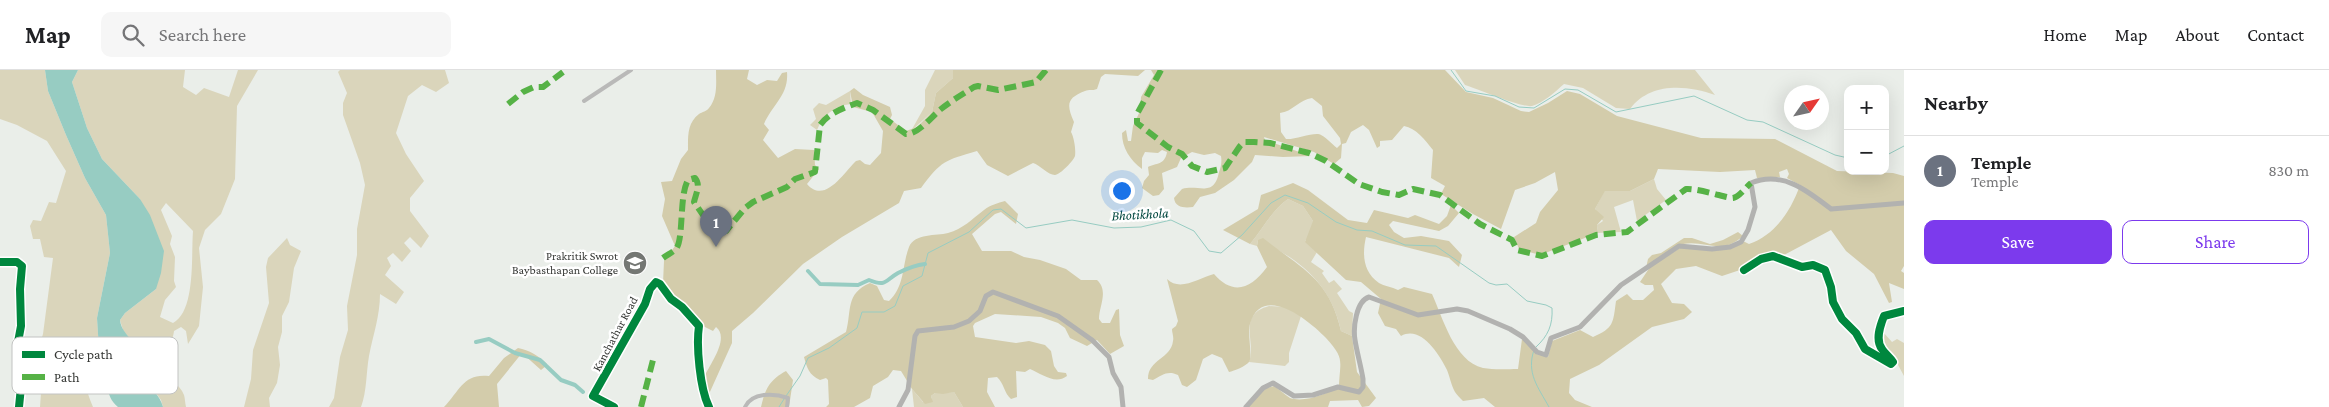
<!DOCTYPE html>
<html lang="en">
<head>
<meta charset="utf-8">
<style>
  body { margin:0; font-family:"Crimson Pro",serif; background:#f6f6f6; color:#202124 }
  .controls { position:absolute; right:15px; top:15px; display:grid; overflow:hidden; border-radius:10px; box-shadow:0 5px 20px #0002 }
  .controls button { width:45px; height:45px; display:grid; place-items:center; padding:0; border:0; border-bottom:1px solid #e0e0e0; background:#fff; color:#202124; font:25px sans-serif }
  .compass { position:absolute; left:1784px; top:15px; width:45px; height:45px; border-radius:50%; background:#fff; box-shadow:0 5px 20px #0002; rotate:56deg }
  .you { position:absolute; left:1121px; top:120px; width:18px; height:18px; margin:-12px; border:4px solid #fff; border-radius:50%; background:#1a73e8; box-shadow:0 0 0 8px #1a73e833 }
  .badge { display:grid; place-items:center; width:32px; height:32px; border-radius:50%; background:#7c3aed; color:#fff; font-size:16px; font-weight:700 }
  .pin { position:absolute; translate:-50% -41px; filter:drop-shadow(0 1px 2px #0008) }
  .pin::after { content:''; position:absolute; top:26px; width:18px; height:15px; background:inherit; clip-path:polygon(0 0,100% 0,50% 100%) }
  .list { margin:0; padding:0; list-style:none }
  h2 { display:flex; justify-content:space-between; align-items:center; height:65px; margin:0; padding:0 20px; font-size:21px }
  h2 small { font-size:16px; font-weight:400; color:#757577 }
  .list li { display:grid; grid-template-columns:32px 1fr auto; gap:15px; align-items:center; box-sizing:border-box; height:70px; padding:0 20px; border-top:1px solid #e0e0e0 }
  .list b { display:block; font-size:19px; white-space:nowrap }
  .list p { margin:0; font-size:16px; white-space:nowrap; color:#757577 }
  .list em { font-size:16px; font-style:normal; color:#757577 }
  .actions { display:flex; gap:10px; padding:15px 20px }
  .actions a { flex:1; padding:11px 0; border:1px solid #7c3aed; border-radius:10px; text-align:center; font-size:18px; color:#7c3aed }
  .actions .main { background:#7c3aed; color:#fff }
  .icon { flex:none; width:28px; height:28px; fill:none; stroke:currentColor; stroke-width:2; stroke-linecap:round; stroke-linejoin:round }
  .map { position:relative; flex:none; width:1904px; height:337px; overflow:hidden }
  header { display:flex; align-items:center; gap:30px; box-sizing:border-box; height:70px; padding:0 25px; background:#fff; border-bottom:1px solid #e0e0e0 }
  header strong { font-size:24px }
  nav { display:flex; gap:28px; margin-inline-start:auto; font-size:18px }
  .search { width:350px; height:45px; background:#f6f6f6; display:flex; align-items:center; gap:12px; box-sizing:border-box; padding:0 18px; border-radius:10px; color:#757577; font-size:19px }
  main { display:flex }
  aside { flex:1; background:#fff }
  .map>svg:first-child { display:block }
  .green { fill:#dad5bb; fill-rule:evenodd }
  .forest { fill:#d3ccab; fill-rule:evenodd }
  .water { fill:#97ccc2 }
  .lines { fill:none; stroke-linecap:round; stroke-linejoin:round }
  .stream { stroke:#97ccc2; stroke-width:1 }
  .canal { stroke:#97ccc2; stroke-width:4 }
  .minor { stroke:#b9b9b8; stroke-width:4 }
  .major { stroke:#b2b2b0; stroke-width:5 }
  .quiet { stroke:#56b246; stroke-width:6; stroke-dasharray:12 6; stroke-linecap:butt }
  .cycleway-casing { stroke:#fff; stroke-width:11 }
  .cycleway { stroke:#00873e; stroke-width:8 }
  .labels { text-anchor:middle; stroke-width:5; stroke-linejoin:round; paint-order:stroke }
  .poi-label { font-size:12px; fill:#353734; stroke:#fff; text-anchor:end }
  .street-label { font-size:12px; fill:#353734; stroke:#fff }
  .water-label { font-size:14px; font-style:italic; fill:#00473f; stroke:#fff }
  .key { fill:#fff; stroke:#c2c3c2; stroke-width:1 }
  .key-label { font-size:14px; fill:#353734 }
</style>
</head>
<body>
<header>
<strong>Map</strong>
<div class="search"><svg class="icon" aria-label="search" viewBox="0 0 24 24"><circle cx="10" cy="10" r="6"/><path d="M15 15l6 6"/></svg>Search here</div>
<nav><a>Home</a><a>Map</a><a>About</a><a>Contact</a></nav>
</header>
<main>
<div class="map">
<svg width="1904" height="337" viewBox="0 0 1904 337">
  <rect width="100%" height="100%" fill="#eaeee9"/>
  <!-- green -->
  <path class="green" d="M0,0h45l3,21 18,44 19,43 21,37 4,38 -13,65 3,47 -11,2c-8,11 -1,28 4,40h-53l3,-42 -6,-12 6,-19 10,-76 -9,-1 -4,-18h-7l-3,-13 3,-6 8,1 8,-19 7,1 10,-32 -19,-30 -30,-16 -17,-6z
    M78,0h107l-2,17 13,8 8,-7 25,9 9,-27h20l-21,36 -2,73 -14,35 -16,16 -6,18 4,39 -4,39 -11,18 -2,-13 -5,-4 -7,4c-1,10 -11,30 -11,34 3,13 17,19 21,30 1,3 1,8 2,12h-23l-2,-7 -17,-23 -13,-36 -8,-11 -3,-10 5,-7 31,-24 -16,-90 -38,-40 -15,-31 -15,-46zM166,133l27,28c-2,24 3,80 -20,92l-13,-6 5,-17 11,-13 -2,-6 1,-24 -5,-13 2,-8 -11,-26z
    M340,0h105l4,13 -13,9 -14,-7 -14,11 -12,37 10,21 18,27 -14,17v13l19,25 -8,12 -11,-11 -6,6 7,8 -9,11 -9,-9 -6,5 4,8 -6,9 19,17 -8,12 -16,-10c0,22 -7,41 -11,62 -3,17 -2,35 -8,51h-32l5,-9 6,-41 8,-27 -1,-24 10,-51v-26l8,-44 -5,-22 -17,-48v-12l4,-10 -9,-21z
    M935,0h18v8l-17,15 -4,19 -21,19 14,-25v-16z
    M1455,0h240l20,25c-28,-10 -65,-13 -85,14l-14,-1 -33,-20 -19,-4c-9,8 -21,19 -32,22 -10,2 -54,-17 -67,-21z
    M850,21l1,13c-17,2 -28,11 -34,26l-7,-5 6,-6 -3,-10 6,-6 7,2z
    M1654,109l3,10 9,11 -29,21 -4,-21 -19,7 7,25 -23,1 -1,-8 6,-4 -8,-12 10,-19 25,1z
    M1288,129l15,7 10,15 10,5 -18,15 12,11 -6,10 13,9 -2,2 7,10 5,-3 8,9 -5,4 12,18 4,2 -1,23 -11,-5c-10,-47 -41,-72 -83,-91l-1,6 -7,-2c13,-15 21,-33 38,-45z
    M287,168l3,7 11,6 -7,17 -5,34 -7,14v16l-4,15 2,18 -3,18 -8,15 1,9h-26l7,-28 2,-29 16,-47 -3,-36 2,-9z
    M1269,236l17,1 15,9 -12,37v9l-4,4 -36,-4c8,-19 -13,-47 20,-56z
    M1883,262l9,10 5,-3 7,4v33l-7,-13 -15,-18z
    M912,319l11,13 9,-3 -1,-3 4,-3 19,-1 9,15h-49z"/>
  <!-- forest -->
  <path class="forest" d="M716,0h33l-2,9 10,6 10,-5 10,1 5,-8 5,-1c2,23 -15,33 -23,52l5,6 -6,10 15,18 17,-9 19,1 1,15 4,4 -12,15c18,21 37,-12 49,-23l4,-1 5,4 5,1 11,-12 2,-22 -11,-19 -19,-5 -3,-16 4,-3 9,7 27,12 2,8 -2,4 16,12 11,-4 15,-15 4,-19 17,-15v-8h192l-7,6 -33,-2 -4,3 -4,12c-5,2 -8,0 -12,2 -18,7 -19,13 -11,31l-3,10c3,5 5,18 4,24 -1,4 -15,19 -20,19 -7,0 -15,-10 -22,-12l-25,13 -21,-11 -10,-14c-33,10 -35,9 -56,37l-17,3 -5,12 -57,34 -39,27 -50,49 -21,18v12l-23,51 -5,-17c6,-13 26,-39 12,-50l-3,4 -14,-7 -5,-10 -22,-17 -9,-14 1,-22 11,-15 -13,-30 3,-17 -4,-17 11,-1 9,-22 7,-9c0,-13 -1,-27 11,-36 3,-2 8,-3 10,-6 9,-11 7,-25 7,-38z
    M1151,0h294l21,22 27,6 28,13 8,1 19,-9 19,-12 13,3 37,22 84,22 74,1 62,32 56,2 11,3v90l-3,5 3,2v16l-15,-6 3,19 -3,1 -15,-29 -28,-23 -15,-21 -47,25 -15,-1 -12,4 -14,11 -21,7 -26,-10 -20,3 -15,15 11,19 12,1 8,8 -8,7 -32,8 -53,38 -29,14 -1,14 6,7 17,7h-97l-11,-9 -21,3c-3,-3 -6,-6 -8,-9 -4,-7 -5,-15 -8,-22 -8,-16 -26,-45 -46,-34l-5,-7 -11,-3 -7,-13 3,-14 -20,-17 -15,-2 -41,-38 8,-21 -10,-15 -15,-7c-17,12 -25,30 -38,45l-27,-14 35,-21 3,-14 32,-12 15,7 40,30 19,3 7,-13 34,8 7,-3 24,9 8,-8 4,-11 8,8 -11,13 -9,5 -46,-10 -4,4 5,7 10,6 17,-2 28,5 13,14 -3,12 -10,-9 -83,-21c-4,17 -3,35 13,46 5,3 13,4 19,7l6,-3 28,7c11,24 22,67 51,74 11,2 25,1 35,1l4,-30 15,15 11,3 4,-16 28,-11 13,7c21,-9 20,-14 23,-36l11,-7 6,6h10l11,-10 -1,-5h-8l-5,-3 10,-15 33,-21 27,4 33,-9 6,3c26,-9 42,-33 51,-59l-13,-7 2,-4 -2,-5 -8,3 1,5 -23,1 -2,-8 -35,2 -62,-3 -4,10 -24,12h-25l-10,18 9,8 -7,8 1,8 -58,22 -21,-6 -5,-12 22,-14 4,-11 18,-22 -3,-18 -20,11 -20,7 -14,39 -28,-15 -32,-20 4,-8 -14,-8 2,-28c-8,-10 -17,-22 -29,-24l-12,14 -12,1v5l-3,2 -8,-18 -6,-5 -12,7 -5,11 -4,1 -1,14 -7,6 -20,-12 -50,-15 1,3 46,16 -28,1 -28,-2 -3,7 -18,18 -19,13 -15,4 -7,10c-8,1 -18,1 -19,-9l8,-9c17,-5 32,9 37,-17 2,-5 3,-10 2,-16l-6,-3 -11,2 -12,-3 -11,6 -4,9 -15,6 2,16 -5,6 -6,1 -11,-8 2,-7 5,-6 -1,-8c8,-4 17,-2 19,-15l-5,-2 -4,3 -13,-1 -3,6v11c-12,-9 -20,-21 -20,-36l4,-3 2,11h3l2,-15 7,-15 1,-14 13,-22zM1312,28l10,8 1,10 17,22 1,6 -4,4c-5,-4 -10,-10 -16,-13 -5,-4 -26,5 -35,4l-5,-7 -1,-19c12,-1 20,-14 32,-15z
    M1005,131l13,13 -2,10 -15,-12 -6,2 -23,20 10,17h29l13,6 16,3 26,9 15,11h16c12,11 2,26 2,39l3,4h8l6,-13 3,-1 1,26 4,11 -14,8 -13,-14 -10,6 -17,-8 -5,-10 -7,-5 -17,-6 -46,-3 -20,9 -2,3 2,11 41,6 13,-2 16,4 6,6 3,15 4,6 8,1 1,3c-12,9 -25,-2 -37,-7l-5,3 -9,-1 1,26 -6,2c-7,-6 -7,-16 -14,-22l-9,1 -1,14 8,15h-32l-9,-15 -11,2 -8,-1 -4,3 2,6 -8,2 -13,-15 -11,-18 -8,-1 -5,7 -15,9 -3,12 -16,9h-28l3,-3 -1,-24 -2,-2 -6,2c-11,-5 -13,-12 -16,-23l42,-25c6,-22 -1,-38 24,-49l7,3 7,14 5,1c16,-15 13,-36 20,-54 6,-14 27,-11 39,-14 15,-4 24,-14 36,-23 6,-5 14,-7 21,-9z
    M1738,162l5,4c-22,20 -36,4 -60,8 -9,2 -28,18 -37,24l2,-9 4,-4 9,-2 23,-15h8l18,6 13,-4z
    M1263,168c39,31 66,40 78,93l11,5 5,36 19,26 -7,8 -7,1 -4,-7 -28,1 -2,6h-80l16,-18 10,-3c5,3 11,9 16,12 14,5 38,-4 49,-12 1,-26 6,-27 -13,-48 -16,-17 -64,-56 -76,-14 -3,9 3,33 -1,38 -3,4 -15,9 -20,10l-7,-14 -10,-4 -9,5 -7,21 -9,7 -5,-2 -4,-10c-10,-5 -16,0 -25,5l-5,-1c0,-20 23,-20 25,-38 1,-4 -1,-8 -1,-12l4,-3 2,-5 -11,-42c13,13 32,-1 47,-5 19,22 37,15 53,-7l-10,-21 1,-6z
    M518,278c11,2 21,8 29,16l-1,2 -5,4 -19,-17 -25,31 2,23h-55c16,-17 20,-34 45,-31l15,-18z
    M786,301l7,9 -4,27h-28c4,-17 8,-27 25,-36z"/>
  <!-- water -->
  <path class="water" d="M45,0h33l-6,12 15,46 15,31 38,40 10,16 14,36 -3,22 -5,16 -31,24 -5,7c1,9 6,13 11,20 7,12 7,26 13,38 6,10 16,17 19,29h-45c-14,-11 -9,-29 -18,-42l-3,-47 13,-65 -4,-38 -21,-37 -19,-43 -18,-44z"/>
  <g class="lines">
    <!-- stream -->
    <path class="stream" d="M1451,0l15,21 29,5 24,11 15,1 31,-19 13,1 38,22 78,-16 53,24 16,2 72,33 13,3
      M1885,86l19,-10
      M1534,280c-8,23 4,37 15,57
      M786,326l14,-20 8,-18 21,-10 28,-20 5,-16h22l11,-6 8,-20 19,-10 6,-23 41,-21 24,-22 8,-1 25,19 46,-8 42,8 27,-1 30,-7 23,11 15,20 12,2 21,-18 29,-32 14,-8 23,8 28,19 21,8 15,1 33,14 31,1 53,37 7,2 11,-1 20,17 19,4 6,3c1,17 -4,28 -16,39
      M779,337l5,-8"/>
    <!-- canal -->
    <path class="canal" d="M808,201l12,13 38,1 11,-5c18,7 15,1 29,-7 8,-4 18,-8 27,-9
      M476,272l13,-3 26,14 25,7 21,20 14,5 8,7"/>
    <!-- minor -->
    <path class="minor" d="M584,31l47,-31
      M0,192h17l5,4 -2,23 1,37 -3,16 5,25 -4,40
      M1744,200l17,-11 12,-3 29,11 11,-2 12,5 6,17 2,15 9,17 14,14 9,16 26,15 2,-2c-3,-5 -8,-8 -11,-13 -7,-9 -2,-23 2,-33l20,-5
      M614,337l-21,-11 52,-92 5,-15 6,-7 4,2 11,15 11,8 17,19c-3,20 1,63 10,81
      M745,337c7,-15 29,-14 43,-9l-1,9"/>
    <!-- major -->
    <path class="major" d="M899,337l9,-17 7,-54 3,-5 36,-4 15,-6 11,-10 6,-15 7,-4 65,24 34,24 17,17 4,16 8,14 2,20
      M1246,337l17,-19 10,-5 21,13 19,-1 25,-8 21,5 4,-5v-8c-2,-13 -6,-26 -8,-39 -2,-12 1,-39 14,-43l49,18 39,-6 11,2 42,18 13,8 14,15 9,3 5,-17 29,-11 41,-42 58,-39 33,3 18,-2 11,-5 7,-12 7,-23 -4,-24c31,-13 57,8 80,26l73,-6"/>
    <!-- quiet -->
    <path class="quiet" d="M1161,0l-24,44v9l31,24 14,7 10,12 15,6 18,-4 15,-22 4,-4h10l16,1 39,10 17,8 33,23 23,8 17,3 14,-6 27,6 40,29 32,16 5,10 25,6 54,-21 31,-3 59,-43c12,-1 44,10 47,9 6,-1 13,-11 18,-15
      M508,34l15,-12 11,-5h9l20,-15
      M663,188c4,-3 10,-6 13,-9 8,-10 3,-54 12,-69l7,-2c6,7 1,15 -1,24l20,29 6,2 6,-2 19,-23 8,-6 34,-15 8,-8 20,-7 5,-47c9,-12 23,-17 37,-22l16,7 33,24c13,0 25,-17 35,-25 10,-8 22,-15 33,-22l4,-1 20,4 29,-6 9,-2 10,-12
      M641,337l13,-51"/>
    <!-- cycleway casing -->
    <g class="cycleway-casing">
      <path id="cycleway" d="M0,192h17l5,4 -2,23 1,37 -3,16 5,25 -4,40
        M1744,200l17,-11 12,-3 29,11 11,-2 12,5 6,17 2,15 9,17 14,14 9,16 26,15 2,-2c-3,-5 -8,-8 -11,-13 -7,-9 -2,-23 2,-33l20,-5
        M614,337l-21,-11 52,-92 5,-15 6,-7 4,2 11,15 11,8 17,19c-3,20 1,63 10,81"/>
    </g>
    <!-- cycleway -->
    <use href="#cycleway" class="cycleway"/>
  </g>
  <!-- icons -->
  <defs>
    <g id="university-disc" transform="scale(1.25)"><circle r="9.5" fill="#747773" stroke="#fff"/><path d="M0-5L7-2L0 1L-7-2ZM-4 1L0 2.5L4 1V4Q0 6-4 4Z" fill="#fff"/></g>
  </defs>
  <g fill-rule="evenodd">
    <use href="#university-disc" x="635" y="193"/>
  </g>
  <g class="labels">
    <!-- poi labels -->
    <g class="poi-label">
      <text x="618" y="190">Prakritik Swrot<tspan x="618" dy="14">Baybasthapan College</tspan></text>
    </g>
    <!-- street labels -->
    <g class="street-label">
      <text transform="translate(615 264) rotate(-62)" y="4">Kanchathar Road</text>
    </g>
    <!-- water labels -->
    <g class="water-label">
      <text transform="translate(1140 144) rotate(-3)" y="5">Bhotikhola</text>
    </g>
  </g>
  <!-- legend -->
  <rect x="12" y="267" width="166" height="57" rx="8" class="key"/>
  <rect x="22" y="281" width="23" height="7" fill="#00873e"/>
  <rect x="22" y="304" width="23" height="6" fill="#56b246"/>
  <g class="key-label">
    <text x="54" y="289">Cycle path</text>
    <text x="54" y="312">Path</text>
  </g>
</svg>
<div class="controls">
<button>+</button>
<button>−</button>
</div>
<svg class="compass" viewBox="-18 -18 36 36"><path d="M0-13l5 13h-10z" fill="#e53935"/><path d="M0 13l5-13h-10z" fill="#757577"/></svg>
<div class="you"></div>
<div class="pin badge" style="left:716px;top:177px;background:#6b7280">1</div>
</div>
<aside>
<h2>Nearby<small></small></h2>
<ul class="list">
<li><span class="badge" style="background:#6b7280">1</span><div><b>Temple</b><p>Temple</p></div><em>830 m</em></li>
</ul>
<div class="actions"><a class="main">Save</a><a>Share</a></div>
</aside>
</main>
</body>
</html>
